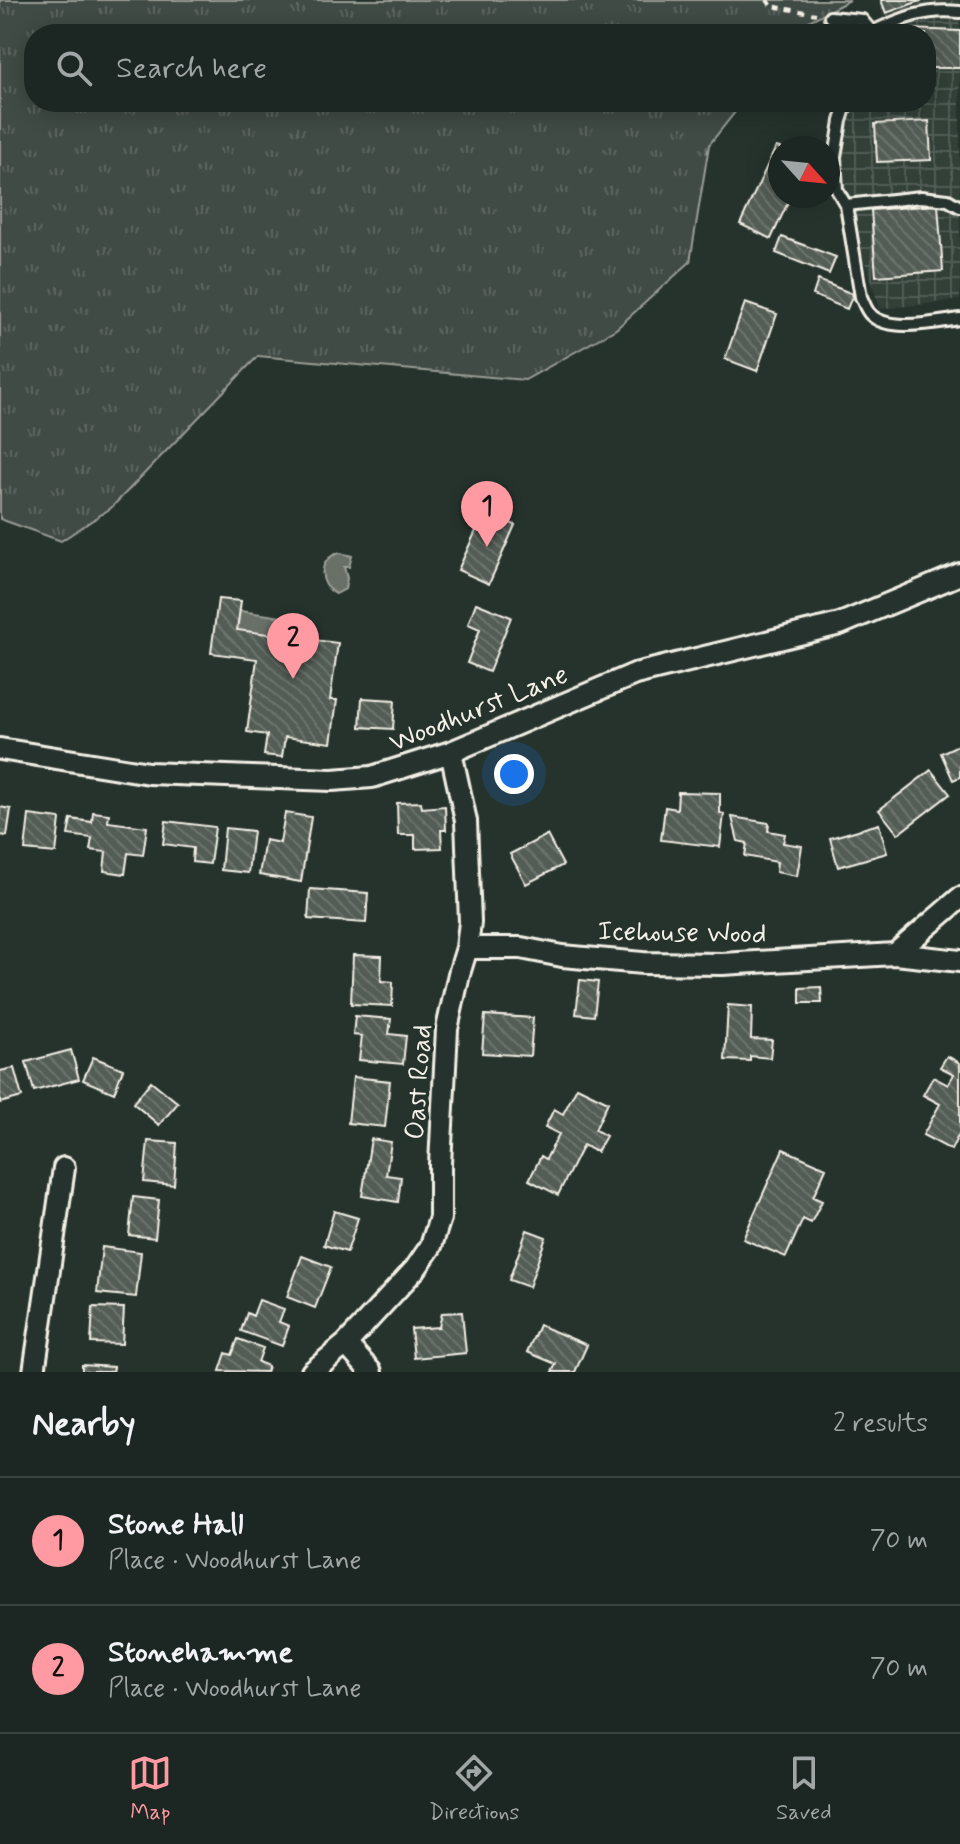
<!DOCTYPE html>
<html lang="en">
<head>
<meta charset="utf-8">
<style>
  body { margin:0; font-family:Mynerve,sans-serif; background:#252e2a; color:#f1f3f6 }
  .compass { position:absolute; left:768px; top:136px; width:72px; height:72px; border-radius:50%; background:#1c2622; box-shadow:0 4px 20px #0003; rotate:117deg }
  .you { position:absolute; left:514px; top:774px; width:28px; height:28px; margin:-20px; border:6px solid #fff; border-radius:50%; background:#1a73e8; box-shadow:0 0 0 12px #1a73e833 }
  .badge { display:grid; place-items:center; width:52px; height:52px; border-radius:50%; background:#ff9aa2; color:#111; font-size:26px; font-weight:700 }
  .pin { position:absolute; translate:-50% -66px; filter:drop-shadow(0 2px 4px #0008) }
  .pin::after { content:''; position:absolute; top:42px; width:28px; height:24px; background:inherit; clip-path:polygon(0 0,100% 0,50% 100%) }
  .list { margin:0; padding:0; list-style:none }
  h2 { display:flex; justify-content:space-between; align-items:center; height:104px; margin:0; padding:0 32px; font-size:34px }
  h2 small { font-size:26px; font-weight:400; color:#a0a5a5 }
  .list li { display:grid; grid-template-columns:52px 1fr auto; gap:24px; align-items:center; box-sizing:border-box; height:128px; padding:0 32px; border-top:2px solid #3a4340 }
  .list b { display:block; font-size:30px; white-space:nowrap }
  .list p { margin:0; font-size:26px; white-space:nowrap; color:#a0a5a5 }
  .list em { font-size:26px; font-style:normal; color:#a0a5a5 }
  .icon { flex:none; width:44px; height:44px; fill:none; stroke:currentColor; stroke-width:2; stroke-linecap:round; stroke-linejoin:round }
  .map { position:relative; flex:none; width:960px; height:1372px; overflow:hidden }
  .search { position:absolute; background:#1c2622; box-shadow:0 4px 20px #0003; left:24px; right:24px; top:24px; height:88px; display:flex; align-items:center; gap:20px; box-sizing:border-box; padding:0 28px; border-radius:32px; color:#a0a5a5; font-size:30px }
  .sheet { height:360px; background:#1c2622 }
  nav { display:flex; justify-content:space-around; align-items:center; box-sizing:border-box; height:112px; border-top:2px solid #3a4340; background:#1c2622; font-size:22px; color:#a0a5a5 }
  nav a { display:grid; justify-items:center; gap:4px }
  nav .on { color:#ff9aa2 }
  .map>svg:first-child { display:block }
  .industrial { fill:url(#industrial-grid) }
  .grass { fill:url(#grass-tufts); stroke:#9a9e96; stroke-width:2 }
  .water { fill:#676f68; stroke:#9fa39b; stroke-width:2 }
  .building { fill:url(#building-back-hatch); stroke:#f4f1e8; stroke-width:2 }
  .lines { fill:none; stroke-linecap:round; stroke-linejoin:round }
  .service-casing { stroke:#f4f1e8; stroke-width:16 }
  .minor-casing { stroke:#f4f1e8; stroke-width:26 }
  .path { stroke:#f4f1e8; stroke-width:4; stroke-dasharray:6 6; stroke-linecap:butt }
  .service { stroke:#26332d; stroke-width:10 }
  .minor { stroke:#26332d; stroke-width:20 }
  .labels { text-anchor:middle; stroke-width:7; stroke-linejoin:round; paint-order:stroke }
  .street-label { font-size:28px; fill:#f4f1e8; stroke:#26332d }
</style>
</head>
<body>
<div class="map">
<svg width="960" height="1372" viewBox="0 0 960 1372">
  <defs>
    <pattern id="industrial-grid" width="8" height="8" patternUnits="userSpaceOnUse" patternTransform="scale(2)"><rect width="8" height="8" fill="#333f39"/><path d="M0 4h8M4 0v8" fill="none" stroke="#515b56"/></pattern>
    <pattern id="grass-tufts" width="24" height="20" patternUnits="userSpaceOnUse" patternTransform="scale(2)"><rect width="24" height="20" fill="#414b45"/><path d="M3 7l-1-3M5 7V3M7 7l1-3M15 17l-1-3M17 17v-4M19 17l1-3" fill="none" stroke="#5d6560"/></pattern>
    <pattern id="building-back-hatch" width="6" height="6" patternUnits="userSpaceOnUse" patternTransform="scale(2)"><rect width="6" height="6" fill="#525c55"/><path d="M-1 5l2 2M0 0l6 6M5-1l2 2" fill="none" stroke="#6c746d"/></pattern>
  </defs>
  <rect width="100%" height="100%" fill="#26332d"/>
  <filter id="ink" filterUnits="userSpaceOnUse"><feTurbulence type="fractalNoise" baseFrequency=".0125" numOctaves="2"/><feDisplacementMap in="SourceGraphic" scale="16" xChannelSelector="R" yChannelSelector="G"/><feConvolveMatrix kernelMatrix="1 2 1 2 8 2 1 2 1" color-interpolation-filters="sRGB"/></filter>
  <g filter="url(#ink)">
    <!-- industrial -->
    <path class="industrial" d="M879,0h81v300l-80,9 -39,-120 3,-67 7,-20h75v-68h-38z"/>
    <!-- grass -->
    <path class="grass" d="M0,0h850l-45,23 -8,11h-763v68h709l-34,43 -19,117 -74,67 -91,51 -267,-24 -147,152 -50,33 -61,-22z"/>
    <!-- water -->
    <path class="water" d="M340,553l12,3 -3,11h-5l3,11 -2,11 -9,5c-19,-9 -18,-37 4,-41z
      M240,611l50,7 -3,20 -50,-8z"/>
    <!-- building -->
    <path class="building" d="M881,0h42l-37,13z
      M907,29l53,2v37h-34v-34h-19z
      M929,121l2,39 -54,2 -2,-38z
      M776,147l4,1v48h11l-20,43 -31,-15z
      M938,205l5,66 -67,5 -5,-66z
      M782,237l54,20 -7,17 -53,-21z
      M818,280l35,14 -6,15 -34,-14z
      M745,303l32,11 -20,57 -32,-12z
      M485,511l30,14 -26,59 -31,-14z
      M218,599l23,2 -4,29 101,13 -8,57h7l-6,43 -46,-6 -3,20 -18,-2 3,-20 -20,-3 10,-73 -46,-6z
      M476,603l35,14 -22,55 -22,-9 13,-34 -12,-5z
      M362,698l33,2 -2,29 -33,-2z
      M960,744v33l-7,3 -12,-27z
      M931,770l19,24 -52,40 -19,-24z
      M678,792l42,1v20l4,1 -4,33 -59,-7 4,-33 12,2z
      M421,802l1,6 23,-2 1,24h-5l1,18 -27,1v-14h-17l-1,-32z
      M0,807l11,2 -4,27 -7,-1z
      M93,812l16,2 -1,8 39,5 -4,28 -15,-2 -3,21 -21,-3 2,-19 -16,-2 2,-12 -24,-3 3,-16 21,3z
      M285,813l26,4 -10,65 -42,-7 6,-35 15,3z
      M29,815l31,4 -4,34 -31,-3z
      M732,817l37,6 -1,8 17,3 -2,9 19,3 -5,30 -21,-4 1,-10 -32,-6 2,-13 -9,-2z
      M166,821l49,6 -5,37 -18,-2 1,-14 -30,-4z
      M879,824l8,29 -49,14 -8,-29z
      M225,828l28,3 -5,42 -27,-3z
      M547,835l16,30 -37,19 -16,-30z
      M310,889l58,4 -2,30 -58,-4z
      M353,955l29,1 -1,25 12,1 -1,24 -41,-2z
      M580,980l18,2 -4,34 -18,-2z
      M821,987l1,16h-22v-15z
      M728,1005l24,2 -1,32 21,1 -2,18 -20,-2v5l-25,-1z
      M485,1015l48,3 -3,38 -48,-3z
      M355,1016l36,3 -2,15 17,2 -3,28 -44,-4 3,-24 -9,-1z
      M71,1050l8,29 -45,12 -8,-29z
      M947,1056l13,7v69l-9,18 -28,-15 17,-31 -17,-9 10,-18 15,8 6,-11 -14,-7z
      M93,1057l30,12 -9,24 -31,-13z
      M14,1068l8,29 -22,6v-32z
      M353,1077l37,4 -5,46 -37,-4z
      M151,1081l27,22 -19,22 -26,-22z
      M577,1087l31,15 -13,28 11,6 -9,16 -14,-7 -25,50 -29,-15 12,-24 5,3 13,-25 -14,-7 9,-18 9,5z
      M371,1139l20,3 -5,33 15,2 -3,25 -36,-6z
      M148,1141l29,2 -3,42 -30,-3z
      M783,1149l43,19 -13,29 9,4 -11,22 -8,-4 -17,38 -43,-18z
      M133,1197l26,3 -4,38 -26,-3z
      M334,1211l24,7 -11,34 -23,-7z
      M527,1230l19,7 -17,50 -20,-7z
      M102,1247l39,5 -5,45 -39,-4z
      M302,1256l29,11 -16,41 -28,-11z
      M259,1300l25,9 -5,13 10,4 -7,20 -41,-15 6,-18 6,3z
      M93,1307l31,1 -2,36 -31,-1z
      M462,1312l4,41 -52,5 -3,-29 28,-2 3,-14z
      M539,1325l48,20 -12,27h-23l4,-8 -29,-12z
      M238,1339l25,9 -5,14 10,4 -2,6 -46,-1 6,-18 6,2z
      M82,1365l32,2 -1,5h-31z"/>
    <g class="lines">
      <!-- service casing -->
      <g class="service-casing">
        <path id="service" d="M830,17l32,3 10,12 -1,2
          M872,32c30,-14 54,-24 88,-20
          M847,102l-6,19 -6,36 2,33 9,15 15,92c3,6 5,13 9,17 18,19 67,8 90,5
          M846,205l75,-8 27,3 12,7"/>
      </g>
      <!-- minor casing -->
      <g class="minor-casing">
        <path id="minor" d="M0,749l149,24 183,7 40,-3 79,-25 184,-78 205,-50 120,-50
          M467,948h54l41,8 81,7 79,1 173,-10 65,7
          M895,954l65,-56
          M346,1344l25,28
          M34,1372l30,-204
          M312,1372l34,-28 70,-76 15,-22 9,-28v-54l7,-135 12,-55 8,-26 3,-26 -4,-101 -15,-69"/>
      </g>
      <!-- path -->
      <path class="path" d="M767,0l4,6 45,8"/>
      <!-- service -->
      <use href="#service" class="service"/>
      <!-- minor -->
      <use href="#minor" class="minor"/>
    </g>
  </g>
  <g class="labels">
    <!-- street labels -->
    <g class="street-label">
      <text transform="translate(478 707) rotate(-22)" y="10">Woodhurst Lane</text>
      <text transform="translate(682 931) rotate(1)" y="10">Icehouse Wood</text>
      <text transform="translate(417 1082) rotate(-86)" y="10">Oast Road</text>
    </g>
  </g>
</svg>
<svg class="compass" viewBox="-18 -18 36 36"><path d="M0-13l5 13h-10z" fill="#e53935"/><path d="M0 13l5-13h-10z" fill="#a0a5a5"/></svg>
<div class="you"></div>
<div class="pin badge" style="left:487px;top:547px">1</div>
<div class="pin badge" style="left:293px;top:679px">2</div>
<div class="search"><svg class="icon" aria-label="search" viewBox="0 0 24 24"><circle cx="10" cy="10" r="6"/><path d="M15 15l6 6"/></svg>Search here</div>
</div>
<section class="sheet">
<h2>Nearby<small>2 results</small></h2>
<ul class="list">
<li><span class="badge">1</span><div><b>Stone Hall</b><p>Place · Woodhurst Lane</p></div><em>70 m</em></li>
<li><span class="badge">2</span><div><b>Stonehamme</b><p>Place · Woodhurst Lane</p></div><em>70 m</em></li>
</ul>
</section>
<nav>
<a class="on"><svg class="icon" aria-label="map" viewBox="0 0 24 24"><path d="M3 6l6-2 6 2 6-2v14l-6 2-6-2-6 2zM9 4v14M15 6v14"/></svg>Map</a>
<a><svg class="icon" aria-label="directions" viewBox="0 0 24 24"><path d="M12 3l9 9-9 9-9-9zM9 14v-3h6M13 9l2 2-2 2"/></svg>Directions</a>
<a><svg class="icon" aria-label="saved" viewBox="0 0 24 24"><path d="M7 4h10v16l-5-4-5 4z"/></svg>Saved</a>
</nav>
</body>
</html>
